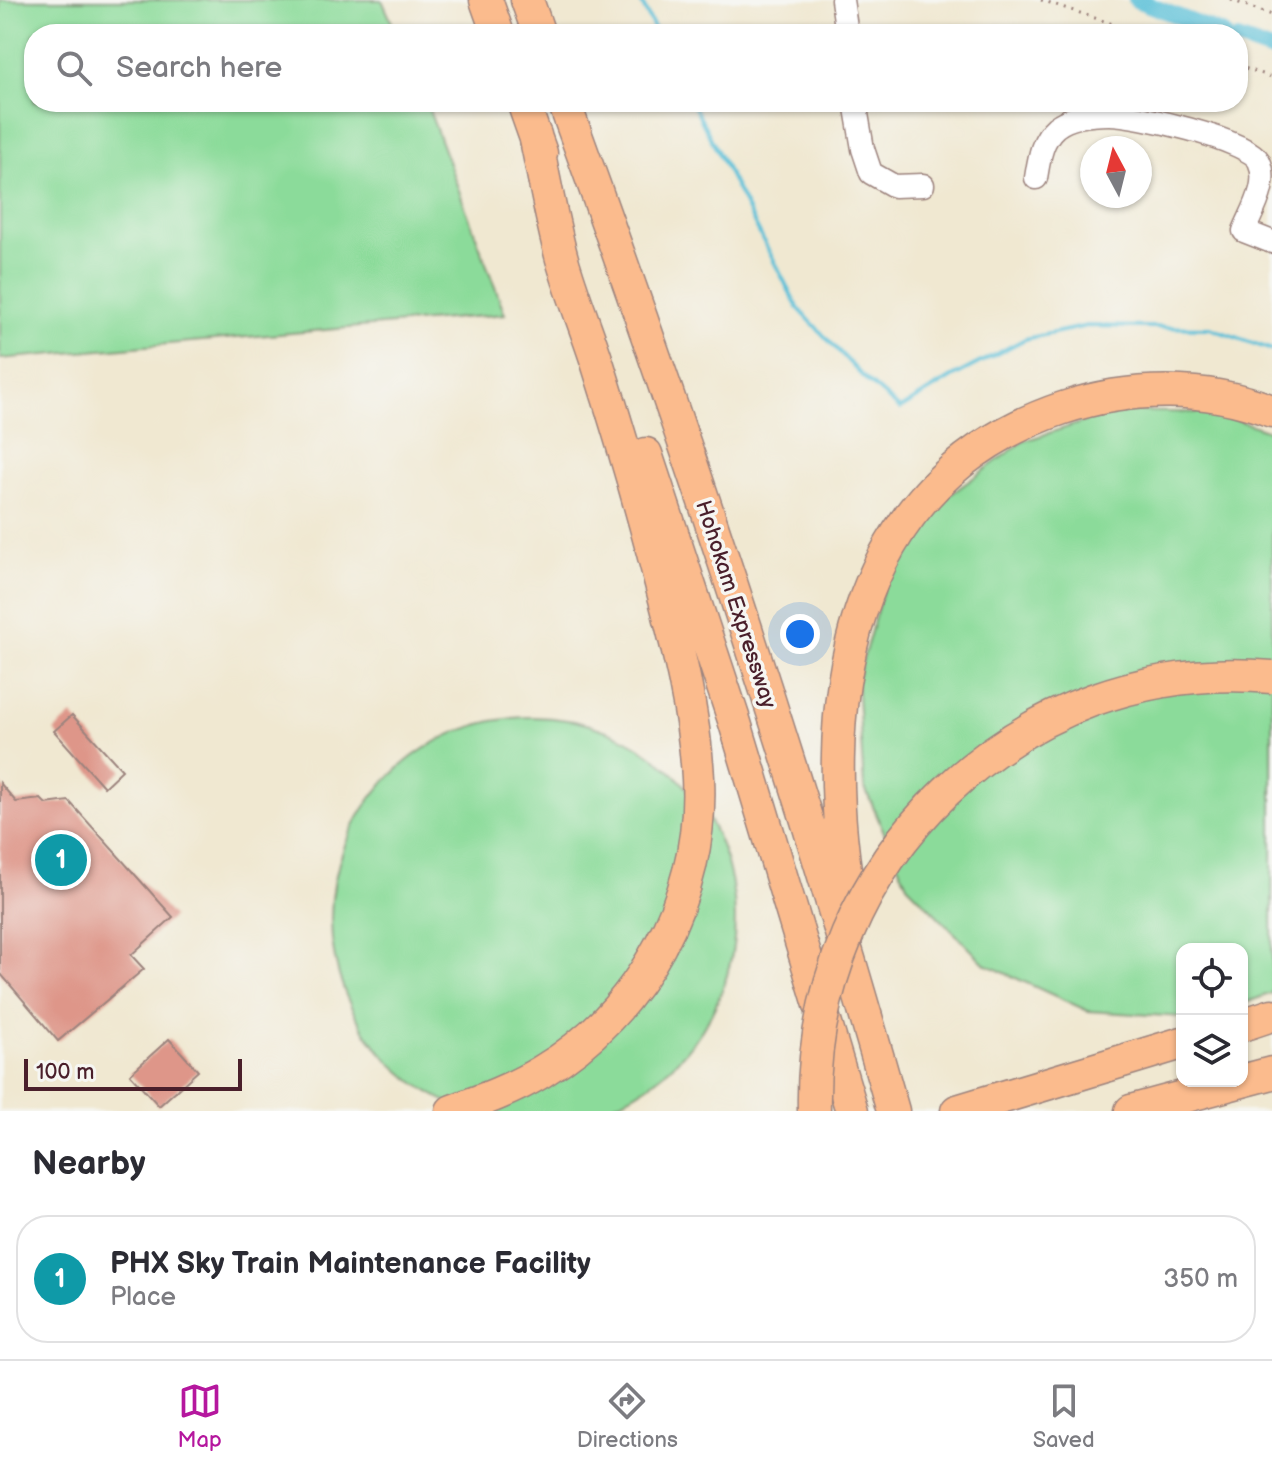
<!DOCTYPE html>
<html lang="en">
<head>
<meta charset="utf-8">
<style>
  body { margin:0; font-family:"Balsamiq Sans",sans-serif; background:#f7f7f7; color:#2b2b33 }
  .controls { position:absolute; right:24px; bottom:24px; display:grid; overflow:hidden; border-radius:16px; box-shadow:0 2px 6px #0004 }
  .controls button { width:72px; height:72px; display:grid; place-items:center; padding:0; border:0; border-bottom:2px solid #e1e1e2; background:#fff; color:#2b2b33; font:40px sans-serif }
  .compass { position:absolute; left:1080px; top:136px; width:72px; height:72px; border-radius:50%; background:#fff; box-shadow:0 2px 6px #0004; rotate:353deg }
  .scale { position:absolute; left:24px; bottom:20px; width:218px; box-sizing:border-box; padding-left:8px; border:4px solid #4a1f2b; border-top:0; font-size:22px; line-height:28px; white-space:nowrap; color:#4a1f2b; -webkit-text-stroke:6px #f6f6f2; paint-order:stroke }
  .you { position:absolute; left:800px; top:634px; width:28px; height:28px; margin:-20px; border:6px solid #fff; border-radius:50%; background:#1a73e8; box-shadow:0 0 0 12px #1a73e833 }
  .badge { display:grid; place-items:center; width:52px; height:52px; border-radius:50%; background:#b5179e; color:#fff; font-size:26px; font-weight:700 }
  .pin { position:absolute; translate:-50% -50%; border:4px solid #fff; box-shadow:0 2px 8px #0006 }
  .list { margin:0; padding:0; list-style:none }
  h2 { display:flex; justify-content:space-between; align-items:center; height:104px; margin:0; padding:0 32px; font-size:34px }
  h2 small { font-size:26px; font-weight:400; color:#7c7c81 }
  .list li { display:grid; grid-template-columns:52px 1fr auto; gap:24px; align-items:center; box-sizing:border-box; height:128px; margin:0 16px 16px; padding:0 16px; border:2px solid #e1e1e2; border-radius:32px }
  .list b { display:block; font-size:30px; white-space:nowrap }
  .list p { margin:0; font-size:26px; white-space:nowrap; color:#7c7c81 }
  .list em { font-size:26px; font-style:normal; color:#7c7c81 }
  .icon { flex:none; width:44px; height:44px; fill:none; stroke:currentColor; stroke-width:2; stroke-linecap:round; stroke-linejoin:round }
  .map { position:relative; flex:none; width:1272px; height:1111px; overflow:hidden }
  .search { position:absolute; background:#fff; box-shadow:0 2px 6px #0004; left:24px; right:24px; top:24px; height:88px; display:flex; align-items:center; gap:20px; box-sizing:border-box; padding:0 28px; border-radius:32px; color:#7c7c81; font-size:30px }
  .sheet { height:248px; background:#fff }
  nav { display:flex; justify-content:space-around; align-items:center; box-sizing:border-box; height:112px; border-top:2px solid #e1e1e2; background:#fff; font-size:22px; color:#7c7c81 }
  nav a { display:grid; justify-items:center; gap:4px }
  nav .on { color:#b5179e }
  .map>svg:first-child { display:block }
  .green { fill:#8bdb9a; stroke:#6a7d62; stroke-width:2 }
  .lines { fill:none; stroke-linecap:round; stroke-linejoin:round }
  .stream { stroke:#5ac0d8; stroke-width:4 }
  .canal { stroke:#5ac0d8; stroke-width:16 }
  .building { fill:#de9689 }
  .minor-casing { stroke:#9d847e; stroke-width:25 }
  .highway-casing { stroke:#9d847e; stroke-width:35 }
  .path { stroke:#9d847e; stroke-width:3; stroke-dasharray:2 6; stroke-linecap:butt }
  .minor { stroke:#fff; stroke-width:22 }
  .highway { stroke:#fbbb8d; stroke-width:32 }
  .highway-bridge-casing { stroke:#9d847e; stroke-width:35; stroke-linecap:butt }
  .highway-bridge { stroke:#fbbb8d; stroke-width:32 }
  .labels { text-anchor:middle; stroke-width:7; stroke-linejoin:round; paint-order:stroke }
  .street-label { font-size:22px; fill:#4a1f2b; stroke:#f6f6f2 }
</style>
</head>
<body>
<div class="map">
<svg width="1272" height="1111" viewBox="0 0 1272 1111">
  <rect width="100%" height="100%" fill="#f6f6f2"/>
  <filter id="ink" filterUnits="userSpaceOnUse"><feTurbulence type="fractalNoise" baseFrequency=".0125" numOctaves="2"/><feDisplacementMap in="SourceGraphic" scale="16" xChannelSelector="R" yChannelSelector="G"/><feConvolveMatrix kernelMatrix="1 2 1 2 8 2 1 2 1" color-interpolation-filters="sRGB"/></filter>
  <filter id="wash" filterUnits="userSpaceOnUse"><feTurbulence type="fractalNoise" baseFrequency=".006" numOctaves="4" result="noise"/><feDisplacementMap in="SourceGraphic" scale="32" xChannelSelector="R" yChannelSelector="G"/><feGaussianBlur stdDeviation="1.8" result="paint"/><feColorMatrix in="noise" values="0 0 0 0 0 0 0 0 0 0 0 0 0 0 0 0 0 1.4 0 .05"/><feComposite in="paint" operator="in"/></filter>
  <g filter="url(#wash)">
    <rect width="100%" height="100%" fill="#f0e8d1"/>
    <!-- green -->
    <path class="green" d="M0,0h382l15,34h-363v68h392l79,212 -505,45z
      M1118,411l99,2 55,19v561l-30,11v-55h-60v68l-94,-6 -103,-47 -78,-79 -43,-99 -7,-106 28,-98 58,-82 81,-59z
      M331 919a202 202 0 1 1 404 0a202 202 0 1 1-404 0Z"/>
    <g class="lines">
      <!-- stream -->
      <path class="stream" d="M640,0l17,34
        M692,102l106,206 65,69 37,32 52,-32 73,-38 62,-13 123,2 62,22"/>
      <!-- canal -->
      <path class="canal" d="M1136,0l88,34
        M1238,39l34,12"/>
    </g>
    <g id="blocks">
      <!-- building -->
      <path class="building" d="M72,715l50,55 -18,17 -50,-56z
        M0,783l16,19 25,-3 5,5 23,-3 104,116 -42,38 13,14 -86,72 -58,-68z
        M169,1039l29,32 -39,35 -29,-32z"/>
    </g>
  </g>
  <g filter="url(#ink)">
    <use href="#blocks" fill-opacity="0" stroke="#9d847e" stroke-width="2"/>
    <g class="lines">
      <!-- minor casing -->
      <g class="minor-casing">
        <path id="minor" d="M842,0l5,34
          M855,102l8,47 8,24 23,13 29,-1
          M1036,178c3,-18 5,-38 20,-51 14,-11 36,-13 53,-13 26,0 138,25 150,47 11,23 -7,50 -15,70l28,11"/>
      </g>
      <!-- highway casing -->
      <g class="highway-casing">
        <path id="highway" d="M486,0l12,34
          M527,0l12,34
          M523,102l18,51
          M564,102c121,332 233,669 329,1009
          M646,454l89,269 117,388
          M852,912c-38,-200 -10,-430 211,-504 67,-22 142,-23 209,3
          M1242,1025l30,-10
          M1242,1081l30,-8
          M452,1111c31,-11 61,-22 89,-39 101,-60 163,-176 157,-294 -4,-76 -26,-151 -45,-225 -17,-64 -36,-128 -56,-191 -11,-34 -25,-68 -35,-103 -11,-40 -18,-83 -27,-124
          M957,1111l225,-68
          M1131,1111l111,-30"/>
      </g>
      <!-- path -->
      <path class="path" d="M1041,0l102,34
        M1231,0l41,15
        M1238,66l34,11"/>
      <!-- minor -->
      <use href="#minor" class="minor"/>
      <!-- highway -->
      <use href="#highway" class="highway"/>
      <!-- highway-bridge casing -->
      <g class="highway-bridge-casing">
        <path id="highway-bridge" d="M814,1111c-6,-251 206,-457 458,-434"/>
      </g>
      <!-- highway-bridge -->
      <use href="#highway-bridge" class="highway-bridge"/>
    </g>
  </g>
  <g class="labels">
    <!-- street labels -->
    <g class="street-label">
      <text transform="translate(737 604) rotate(72)" y="8">Hohokam Expressway</text>
    </g>
  </g>
</svg>
<div class="controls">
<button><svg class="icon" aria-label="locate" viewBox="0 0 24 24"><circle cx="12" cy="12" r="6"/><path d="M12 2v4M12 18v4M2 12h4M18 12h4"/></svg></button>
<button><svg class="icon" aria-label="layers" viewBox="0 0 24 24"><path d="M12 4l9 5-9 5-9-5zM3 14l9 5 9-5"/></svg></button>
</div>
<svg class="compass" viewBox="-18 -18 36 36"><path d="M0-13l5 13h-10z" fill="#e53935"/><path d="M0 13l5-13h-10z" fill="#7c7c81"/></svg>
<div class="scale">100 m</div>
<div class="you"></div>
<div class="pin badge" style="left:61px;top:860px;background:#0f9aa8">1</div>
<div class="search"><svg class="icon" aria-label="search" viewBox="0 0 24 24"><circle cx="10" cy="10" r="6"/><path d="M15 15l6 6"/></svg>Search here</div>
</div>
<section class="sheet">
<h2>Nearby<small></small></h2>
<ul class="list">
<li><span class="badge" style="background:#0f9aa8">1</span><div><b>PHX Sky Train Maintenance Facility</b><p>Place</p></div><em>350 m</em></li>
</ul>
</section>
<nav>
<a class="on"><svg class="icon" aria-label="map" viewBox="0 0 24 24"><path d="M3 6l6-2 6 2 6-2v14l-6 2-6-2-6 2zM9 4v14M15 6v14"/></svg>Map</a>
<a><svg class="icon" aria-label="directions" viewBox="0 0 24 24"><path d="M12 3l9 9-9 9-9-9zM9 14v-3h6M13 9l2 2-2 2"/></svg>Directions</a>
<a><svg class="icon" aria-label="saved" viewBox="0 0 24 24"><path d="M7 4h10v16l-5-4-5 4z"/></svg>Saved</a>
</nav>
</body>
</html>
